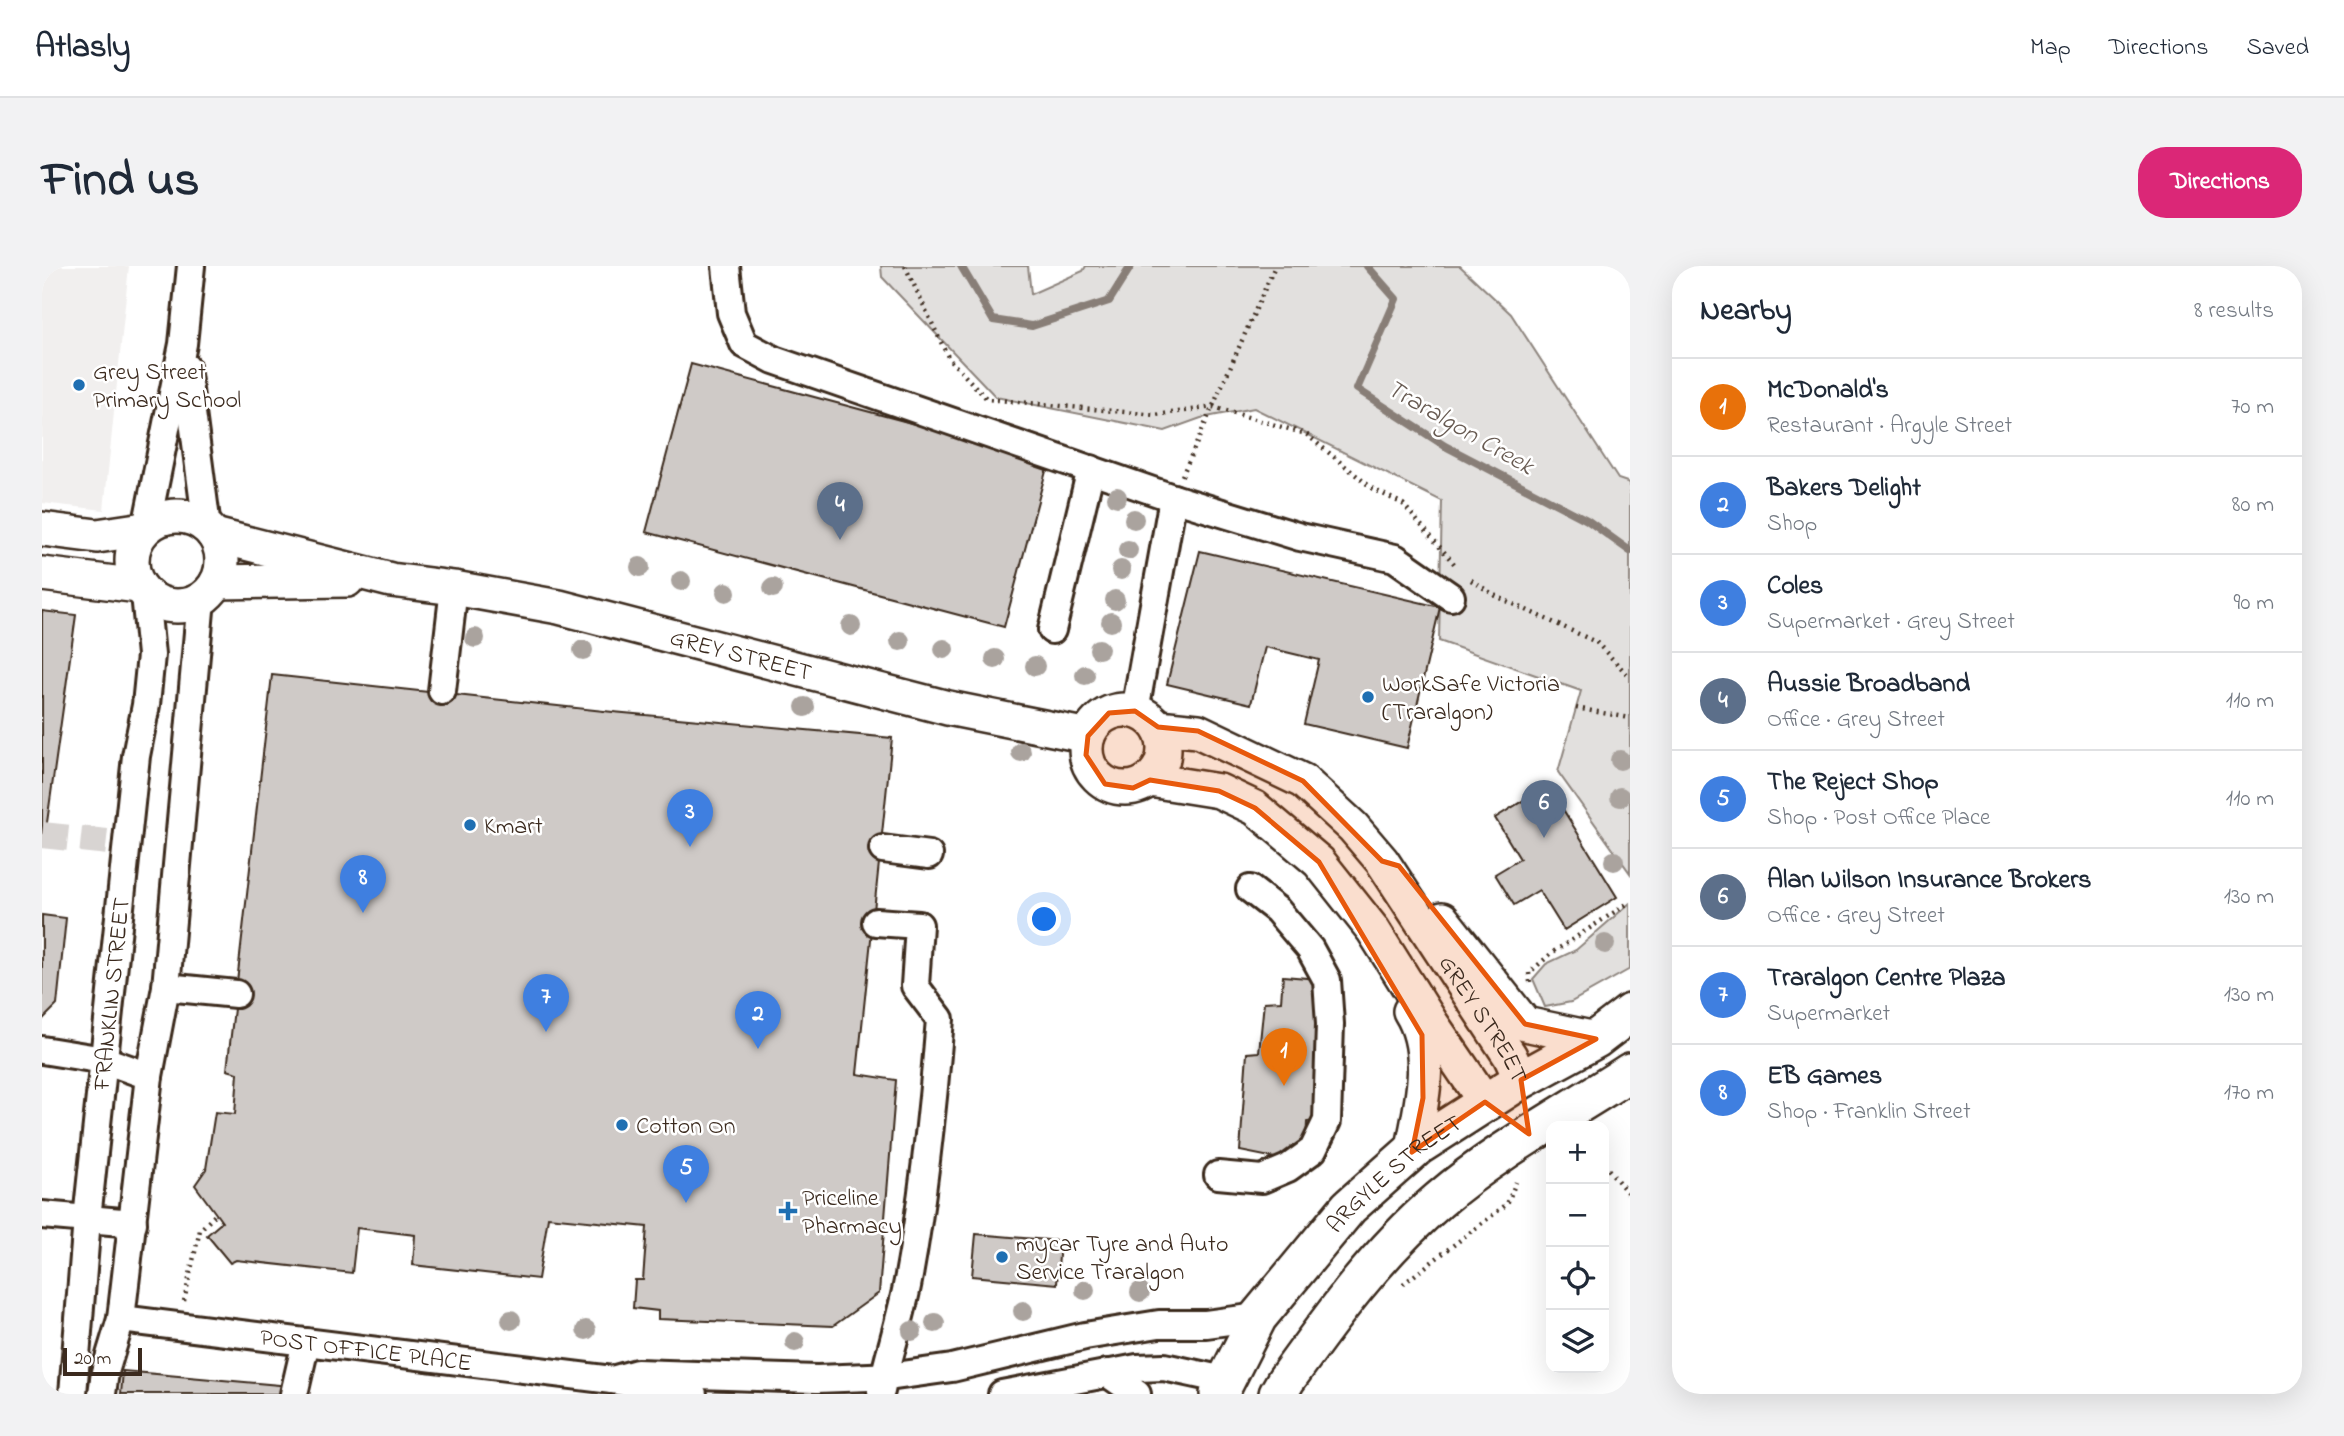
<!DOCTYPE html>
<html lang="en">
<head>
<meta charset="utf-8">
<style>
  body { margin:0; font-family:"Indie Flower",sans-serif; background:#f2f2f3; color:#1f2937 }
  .controls { position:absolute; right:21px; bottom:21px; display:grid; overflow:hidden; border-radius:14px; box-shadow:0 7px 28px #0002 }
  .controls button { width:63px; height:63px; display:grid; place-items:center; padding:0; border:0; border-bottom:2px solid #e0e1e3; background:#fff; color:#1f2937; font:35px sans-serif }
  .scale { position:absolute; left:21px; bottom:18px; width:79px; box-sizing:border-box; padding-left:7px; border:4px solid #3b2a1e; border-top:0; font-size:19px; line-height:24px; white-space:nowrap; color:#3b2a1e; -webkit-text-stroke:5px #fff; paint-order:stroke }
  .you { position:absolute; left:1003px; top:654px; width:24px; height:24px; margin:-18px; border:5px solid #fff; border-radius:50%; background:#1a73e8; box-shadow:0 0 0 10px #1a73e833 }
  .badge { display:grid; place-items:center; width:46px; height:46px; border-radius:50%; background:#db2777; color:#fff; font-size:23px; font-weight:700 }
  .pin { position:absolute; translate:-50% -58px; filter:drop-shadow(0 2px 4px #0008) }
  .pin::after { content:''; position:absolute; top:37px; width:24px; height:21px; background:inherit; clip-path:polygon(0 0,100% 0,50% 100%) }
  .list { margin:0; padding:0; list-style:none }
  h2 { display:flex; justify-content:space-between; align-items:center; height:91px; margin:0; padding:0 28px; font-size:30px }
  h2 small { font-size:23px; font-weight:400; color:#747a83 }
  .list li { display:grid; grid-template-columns:46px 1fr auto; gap:21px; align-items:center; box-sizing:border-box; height:98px; padding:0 28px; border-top:2px solid #e0e1e3 }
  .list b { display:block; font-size:26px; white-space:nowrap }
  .list p { margin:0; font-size:23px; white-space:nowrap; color:#747a83 }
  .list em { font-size:23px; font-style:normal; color:#747a83 }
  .icon { flex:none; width:38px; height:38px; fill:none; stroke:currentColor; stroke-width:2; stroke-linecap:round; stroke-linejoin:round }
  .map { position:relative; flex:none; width:1588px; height:1128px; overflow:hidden; border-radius:28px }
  header { display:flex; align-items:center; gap:42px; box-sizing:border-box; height:98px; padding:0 35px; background:#fff; border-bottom:2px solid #e0e1e3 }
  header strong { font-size:33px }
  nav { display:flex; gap:38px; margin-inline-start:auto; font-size:24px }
  .intro { display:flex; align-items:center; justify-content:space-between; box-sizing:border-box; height:168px; padding:0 42px }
  h1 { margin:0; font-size:49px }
  .button { padding:18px 32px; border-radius:28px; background:#db2777; color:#fff; font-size:24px; font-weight:700 }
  main { display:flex; gap:42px; padding:0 42px }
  aside { flex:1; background:#fff; border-radius:28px; box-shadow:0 7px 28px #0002 }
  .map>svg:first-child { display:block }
  .built { fill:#f1efee }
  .green { fill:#e2e0de; stroke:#8e857e; stroke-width:2 }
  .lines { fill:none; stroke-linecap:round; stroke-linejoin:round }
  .stream { stroke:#887e77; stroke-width:8 }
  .building { fill:#cfcac7; stroke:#3b2a1e; stroke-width:2 }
  .minor-tunnel { stroke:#d8d4d2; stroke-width:26; stroke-dasharray:26 13; stroke-linecap:butt }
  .minor-casing { stroke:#3b2a1e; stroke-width:32 }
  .major-casing { stroke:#3b2a1e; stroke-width:38 }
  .highway-casing { stroke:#3b2a1e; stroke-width:42 }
  .path { stroke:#3b2a1e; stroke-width:4.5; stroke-dasharray:2 5; stroke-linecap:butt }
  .minor { stroke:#fff; stroke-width:26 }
  .major { stroke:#fff; stroke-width:33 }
  .highway { stroke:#fff; stroke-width:37 }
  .tree { fill:#aaa39e }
  .marked { fill:#e8590c; fill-opacity:0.2; stroke:#e8590c; stroke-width:5; stroke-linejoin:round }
  .poi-dot { fill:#1f6fb2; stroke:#fff; stroke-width:2.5 }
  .labels { text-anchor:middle; stroke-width:5; stroke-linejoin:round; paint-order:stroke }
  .poi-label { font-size:24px; fill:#3b2a1e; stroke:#fff; text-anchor:start }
  .street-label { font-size:24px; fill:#3b2a1e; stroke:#fff }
  .water-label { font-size:26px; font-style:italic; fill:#685b52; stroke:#fff }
</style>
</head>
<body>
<header>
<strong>Atlasly</strong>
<nav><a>Map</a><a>Directions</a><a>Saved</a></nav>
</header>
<div class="intro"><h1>Find us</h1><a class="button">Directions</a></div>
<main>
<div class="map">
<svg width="1588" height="1128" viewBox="0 0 1588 1128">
  <rect width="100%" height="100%" fill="#fff"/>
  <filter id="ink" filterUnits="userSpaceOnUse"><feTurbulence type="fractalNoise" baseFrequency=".0143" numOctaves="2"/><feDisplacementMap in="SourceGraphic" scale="14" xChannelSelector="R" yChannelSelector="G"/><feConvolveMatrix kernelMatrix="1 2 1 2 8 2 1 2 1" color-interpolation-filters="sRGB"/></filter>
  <g filter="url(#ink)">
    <!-- built -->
    <path class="built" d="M0,0h87l-25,244 -62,-7z"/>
    <!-- green -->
    <path class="green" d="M839,0h147l3,28 52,-23 3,-5h374l51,48 107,165 12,4v390l-72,-101 23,-81 -142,-50 3,-140 -188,-93 -53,10 -36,13 -169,-34 -114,-120z
      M1588,637v66l-59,33 -26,5 -12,-28 13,-15 30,-14z"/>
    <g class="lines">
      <!-- stream -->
      <path class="stream" d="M919,0l32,54 39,6 77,-25 22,-35
        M1325,0l29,33 -39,90 88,57 142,74 43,31"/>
    </g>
    <!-- building -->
    <path class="building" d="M649,98l358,96 -45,167 -358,-95z
      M1158,285l240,56 -33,141 -103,-24 15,-64 -54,-13 -14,57 -84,-20z
      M0,345l34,4 -32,229 -2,-1z
      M230,409l341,37 279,26 -35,336 39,6 -17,213 -46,33 -175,-7v-8l-25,-3 2,-28h8l4,-53 -99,-10 -10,62 -125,-14 2,-30 -58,-7 -5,45 -116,-13 -6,3 -23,-28 15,-13 -27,-37 11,-16 9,-57 20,2 3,-41 -11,-3z
      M1506,519l69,112 -53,33 -25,-40 -25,15 -19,-31 25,-15 -25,-41z
      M0,649l24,3 -9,87 -15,15z
      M1241,710l36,3 2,141 -14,2 -1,22 -26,15 -40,-8 7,-98 12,-1 5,-50 17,-1z
      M934,968l84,7 -3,43 -85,-8z
      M81,1105l167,15v8h-169z"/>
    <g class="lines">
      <!-- minor-tunnel -->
      <path class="minor-tunnel" d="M0,569l84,9"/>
      <!-- minor casing -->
      <g class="minor-casing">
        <g id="minor">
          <path d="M684,0l5,47 13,31 30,16 399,138 127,39 95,21 56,39"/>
          <path d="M144,101l21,160"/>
          <path d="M104,262l37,-184 8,-78"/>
          <path d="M1010,364l39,-161"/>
          <path d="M400,425l12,-103"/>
          <path d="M1093,445l38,-213"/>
          <path d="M841,583l46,6"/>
          <path d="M834,656l43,3 -4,61 25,33c-7,87 -16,176 -32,262 -7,37 -19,73 -27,110"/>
          <path d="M124,721l70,7"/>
          <path d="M0,784l62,10 45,16"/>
          <path d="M1176,909l44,4 26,-11 25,-18 14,-29 3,-97 -3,-44 -17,-31 -33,-39 -27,-21"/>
          <path d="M0,949l91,8"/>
          <path id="s1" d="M79,1053l491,61 81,14"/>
          <path d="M1065,1107l30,21"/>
          <path d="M570,1114l25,-7 180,6 78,-3 57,-8 133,-32 74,-12h47l52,-7"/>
          <path id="s2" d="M31,1128l14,-175 49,-463 10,-51 5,-50 -6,-61"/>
          <path d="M60,1128l3,-22 16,-53 28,-243 17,-89 35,-388"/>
          <path d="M252,1128l12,-52"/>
          <path d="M960,1128l135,-26 27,-1 60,13"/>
        </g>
      </g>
      <!-- major casing -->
      <g class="major-casing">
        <g id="major">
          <circle cx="135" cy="295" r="45"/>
          <path d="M0,263l55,7 47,-7"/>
          <path id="s3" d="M172,269l177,45 63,8 105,19 389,101 140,28"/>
          <path d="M0,308l97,12"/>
          <path d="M175,316l130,-2"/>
          <circle cx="1083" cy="483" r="39"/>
          <path id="s4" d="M1116,461l40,4 105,50 50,46 29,34 128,195 11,24"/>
          <path d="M1108,514l69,11 36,17 64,54 54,68 59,94 53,78"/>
          <path d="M1400,653l83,105 71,15"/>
          <path d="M1368,745c26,41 11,96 2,141"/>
        </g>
      </g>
      <!-- highway casing -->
      <g class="highway-casing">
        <g id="highway">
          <path id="s5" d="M1177,1128l39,-77 91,-110 69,-61 103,-66 75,-41 34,-26"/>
          <path d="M1236,1128l8,-14c46,-64 92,-128 153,-180 58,-50 127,-86 191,-128"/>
        </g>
      </g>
      <!-- path -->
      <path class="path" d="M863,0l44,93 38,40 169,16 57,-8 93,27 67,55 30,15 54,63
        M1140,210l93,-210
        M1429,314l25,16 100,46 34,35
        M1534,442l54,10
        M1488,716l-1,-9 24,-21 77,-50
        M1562,898l26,32
        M1361,1018l104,-80 9,-22
        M142,1035l16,-71 16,-16"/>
      <!-- minor -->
      <use href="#minor" class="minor"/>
      <!-- major -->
      <use href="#major" class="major"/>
      <!-- highway -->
      <use href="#highway" class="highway"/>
    </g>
    <!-- trees -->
    <g class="tree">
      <circle cx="1075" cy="231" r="10"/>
      <circle cx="1092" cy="253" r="10"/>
      <circle cx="1086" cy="284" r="10"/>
      <circle cx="598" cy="301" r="10"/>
      <circle cx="1079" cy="304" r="10"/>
      <circle cx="639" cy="315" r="10"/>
      <circle cx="731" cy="322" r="10"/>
      <circle cx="684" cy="326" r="10"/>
      <circle cx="1073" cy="334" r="10"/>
      <circle cx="1069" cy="356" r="10"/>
      <circle cx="809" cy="360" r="10"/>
      <circle cx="433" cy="372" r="10"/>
      <circle cx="858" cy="375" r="10"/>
      <circle cx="902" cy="383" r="10"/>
      <circle cx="1057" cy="383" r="10"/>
      <circle cx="541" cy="384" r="10"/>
      <circle cx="953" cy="393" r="10"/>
      <circle cx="993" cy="400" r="10"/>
      <circle cx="1043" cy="409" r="10"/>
      <circle cx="763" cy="441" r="10"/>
      <circle cx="979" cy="486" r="10"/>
      <circle cx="1578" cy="494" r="10"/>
      <circle cx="1578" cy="531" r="10"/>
      <circle cx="1572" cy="595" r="10"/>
      <circle cx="1563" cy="678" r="10"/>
      <circle cx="1043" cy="1024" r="10"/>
      <circle cx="1098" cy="1026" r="10"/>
      <circle cx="981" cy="1045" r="10"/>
      <circle cx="469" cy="1054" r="10"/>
      <circle cx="893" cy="1057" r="10"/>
      <circle cx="544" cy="1064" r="10"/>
      <circle cx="870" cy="1065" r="10"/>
      <circle cx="753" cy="1076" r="10"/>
    </g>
  </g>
  <!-- marked area -->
  <path class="marked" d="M1093,445l23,16 40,4 105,50 79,80 17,5 126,158 71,15 -75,41 8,54 -44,-32 -73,50 11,-54 -1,-63 -103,-173 -64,-54 -36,-17 -69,-11 -17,8 -28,-4 -19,-29 2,-19 21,-23z"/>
  <!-- markers -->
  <g class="poi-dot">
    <circle cx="37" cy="119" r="7"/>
    <circle cx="1326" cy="431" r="7"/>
    <circle cx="428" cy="559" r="7"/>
    <circle cx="580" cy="859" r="7"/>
    <path d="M742.5 934.5h7v7h7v7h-7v7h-7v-7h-7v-7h7z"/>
    <circle cx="960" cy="991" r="7"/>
  </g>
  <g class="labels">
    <!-- poi labels -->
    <g class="poi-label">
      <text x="51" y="113">Grey Street<tspan x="51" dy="28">Primary School</tspan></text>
      <text x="1340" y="425">WorkSafe Victoria<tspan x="1340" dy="28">(Traralgon)</tspan></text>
      <text x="442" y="567">Kmart</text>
      <text x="594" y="867">Cotton On</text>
      <text x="760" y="939">Priceline<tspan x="760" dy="28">Pharmacy</tspan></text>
      <text x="974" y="985">mycar Tyre and Auto<tspan x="974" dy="28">Service Traralgon</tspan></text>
    </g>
    <!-- street labels -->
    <g class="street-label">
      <text dy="8" stroke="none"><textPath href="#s3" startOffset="541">GREY STREET</textPath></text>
      <text dy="8" stroke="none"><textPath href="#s2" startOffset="402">FRANKLIN STREET</textPath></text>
      <text dy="8" stroke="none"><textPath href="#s4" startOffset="457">GREY STREET</textPath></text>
      <text dy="8" stroke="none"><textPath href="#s5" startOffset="285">ARGYLE STREET</textPath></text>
      <text dy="8" stroke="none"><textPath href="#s1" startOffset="247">POST OFFICE PLACE</textPath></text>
    </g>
    <!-- water labels -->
    <g class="water-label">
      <text transform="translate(1419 160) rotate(30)" y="9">Traralgon Creek</text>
    </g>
  </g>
</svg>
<div class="controls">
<button>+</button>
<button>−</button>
<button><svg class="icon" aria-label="locate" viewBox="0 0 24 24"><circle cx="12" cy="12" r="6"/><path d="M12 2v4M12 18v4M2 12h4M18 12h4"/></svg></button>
<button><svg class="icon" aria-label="layers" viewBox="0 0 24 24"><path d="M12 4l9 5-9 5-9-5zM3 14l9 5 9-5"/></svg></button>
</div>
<div class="scale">20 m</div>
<div class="you"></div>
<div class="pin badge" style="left:1242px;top:820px;background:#e8710a">1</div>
<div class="pin badge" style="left:716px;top:783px;background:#3f7fe0">2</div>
<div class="pin badge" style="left:648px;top:581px;background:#3f7fe0">3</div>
<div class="pin badge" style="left:798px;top:274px;background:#5c6f8a">4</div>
<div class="pin badge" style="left:644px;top:937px;background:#3f7fe0">5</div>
<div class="pin badge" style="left:1502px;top:572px;background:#5c6f8a">6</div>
<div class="pin badge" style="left:504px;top:766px;background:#3f7fe0">7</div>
<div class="pin badge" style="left:321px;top:647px;background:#3f7fe0">8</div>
</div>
<aside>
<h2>Nearby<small>8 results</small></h2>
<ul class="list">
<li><span class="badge" style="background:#e8710a">1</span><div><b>McDonald's</b><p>Restaurant · Argyle Street</p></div><em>70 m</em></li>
<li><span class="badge" style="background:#3f7fe0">2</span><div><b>Bakers Delight</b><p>Shop</p></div><em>80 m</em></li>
<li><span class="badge" style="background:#3f7fe0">3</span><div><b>Coles</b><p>Supermarket · Grey Street</p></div><em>90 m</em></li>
<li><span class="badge" style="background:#5c6f8a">4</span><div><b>Aussie Broadband</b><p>Office · Grey Street</p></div><em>110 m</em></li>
<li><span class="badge" style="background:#3f7fe0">5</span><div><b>The Reject Shop</b><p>Shop · Post Office Place</p></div><em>110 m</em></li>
<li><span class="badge" style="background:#5c6f8a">6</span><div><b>Alan Wilson Insurance Brokers</b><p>Office · Grey Street</p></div><em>130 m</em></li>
<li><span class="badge" style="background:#3f7fe0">7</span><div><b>Traralgon Centre Plaza</b><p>Supermarket</p></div><em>130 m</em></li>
<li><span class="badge" style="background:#3f7fe0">8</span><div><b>EB Games</b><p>Shop · Franklin Street</p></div><em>170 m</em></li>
</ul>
</aside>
</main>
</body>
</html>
